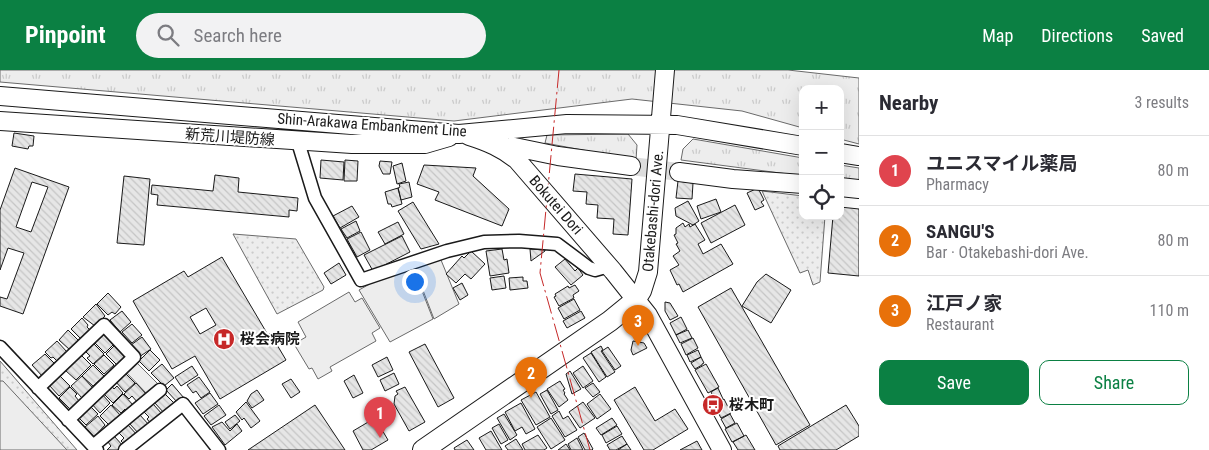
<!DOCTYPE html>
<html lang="en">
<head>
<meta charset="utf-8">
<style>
  body { margin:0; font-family:"Roboto Condensed","Noto Sans JP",sans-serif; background:#f2f2f3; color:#2b2b33 }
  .controls { position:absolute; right:15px; top:15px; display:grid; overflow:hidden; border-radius:10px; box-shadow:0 5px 20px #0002 }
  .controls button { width:45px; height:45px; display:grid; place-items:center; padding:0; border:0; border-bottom:1px solid #e1e1e2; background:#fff; color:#2b2b33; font:25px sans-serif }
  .you { position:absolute; left:414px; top:211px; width:18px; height:18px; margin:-12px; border:4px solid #fff; border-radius:50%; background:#1a73e8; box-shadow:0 0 0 8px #1a73e833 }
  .badge { display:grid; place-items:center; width:32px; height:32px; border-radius:50%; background:#0b8043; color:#fff; font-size:16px; font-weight:700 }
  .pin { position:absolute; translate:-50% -41px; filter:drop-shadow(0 1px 2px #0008) }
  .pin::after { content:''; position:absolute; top:26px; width:18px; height:15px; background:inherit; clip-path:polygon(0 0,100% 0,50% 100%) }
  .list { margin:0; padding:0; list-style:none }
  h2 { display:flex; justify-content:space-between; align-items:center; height:65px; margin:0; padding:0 20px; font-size:21px }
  h2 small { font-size:16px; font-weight:400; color:#7c7c81 }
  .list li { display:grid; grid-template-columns:32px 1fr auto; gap:15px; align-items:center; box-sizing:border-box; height:70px; padding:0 20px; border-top:1px solid #e1e1e2 }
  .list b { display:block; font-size:19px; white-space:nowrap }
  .list p { margin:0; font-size:16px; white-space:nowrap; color:#7c7c81 }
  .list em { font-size:16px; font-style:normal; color:#7c7c81 }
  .actions { display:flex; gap:10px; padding:15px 20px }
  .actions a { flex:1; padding:11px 0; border:1px solid #0b8043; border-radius:10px; text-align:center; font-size:18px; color:#0b8043 }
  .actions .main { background:#0b8043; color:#fff }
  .icon { flex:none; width:28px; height:28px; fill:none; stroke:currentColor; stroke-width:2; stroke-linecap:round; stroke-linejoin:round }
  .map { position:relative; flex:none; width:859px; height:380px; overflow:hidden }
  header { display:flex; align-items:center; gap:30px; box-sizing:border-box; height:70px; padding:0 25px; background:#0b8043; color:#fff }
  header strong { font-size:24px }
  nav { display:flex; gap:28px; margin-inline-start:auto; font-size:18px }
  .search { width:350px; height:45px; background:#f2f2f3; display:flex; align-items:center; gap:12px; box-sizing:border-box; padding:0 18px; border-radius:28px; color:#7c7c81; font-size:19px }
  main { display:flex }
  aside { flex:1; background:#fff }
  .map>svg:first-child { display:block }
  .grass { fill:url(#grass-tufts); stroke:#6a6a6a }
  .park { fill:url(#park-dots); stroke:#6a6a6a }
  .built { fill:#ededed; stroke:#6a6a6a }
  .building { fill:url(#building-back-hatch); stroke:#1a1a1a; fill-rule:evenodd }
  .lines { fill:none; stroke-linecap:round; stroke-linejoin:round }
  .secondary-tunnel { stroke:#ddd; stroke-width:18; stroke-dasharray:18 9; stroke-linecap:butt }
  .street-casing { stroke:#1a1a1a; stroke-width:15 }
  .secondary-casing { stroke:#1a1a1a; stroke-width:20 }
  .primary-casing { stroke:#1a1a1a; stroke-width:22 }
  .street { stroke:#fff; stroke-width:12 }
  .secondary { stroke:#fff; stroke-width:18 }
  .primary { stroke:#fff; stroke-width:20 }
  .power { stroke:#c62828; stroke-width:1; stroke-dasharray:18 4 2.5 4; stroke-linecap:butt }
  .labels { text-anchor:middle; stroke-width:4; stroke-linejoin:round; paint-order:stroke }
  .street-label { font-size:15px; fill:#1a1a1a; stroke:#fff }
  .poi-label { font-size:15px; font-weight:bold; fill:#1a1a1a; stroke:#fff; text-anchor:start }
</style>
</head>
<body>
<header>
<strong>Pinpoint</strong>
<div class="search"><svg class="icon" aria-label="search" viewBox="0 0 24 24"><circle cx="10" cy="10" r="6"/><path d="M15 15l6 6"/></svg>Search here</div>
<nav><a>Map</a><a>Directions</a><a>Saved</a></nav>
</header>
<main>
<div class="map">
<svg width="859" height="380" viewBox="0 0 859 380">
  <defs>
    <pattern id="grass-tufts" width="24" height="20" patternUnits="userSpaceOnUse" patternTransform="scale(1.25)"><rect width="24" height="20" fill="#ededed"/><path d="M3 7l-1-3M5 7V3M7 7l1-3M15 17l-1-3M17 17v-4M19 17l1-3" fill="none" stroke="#cbcbcb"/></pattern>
    <pattern id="park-dots" width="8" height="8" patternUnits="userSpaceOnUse" patternTransform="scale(1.25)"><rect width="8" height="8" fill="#ededed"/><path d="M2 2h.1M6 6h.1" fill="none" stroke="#cbcbcb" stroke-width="1.8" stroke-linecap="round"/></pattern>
    <pattern id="building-back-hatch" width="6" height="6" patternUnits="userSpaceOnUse" patternTransform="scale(1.25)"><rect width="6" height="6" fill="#e6e6e6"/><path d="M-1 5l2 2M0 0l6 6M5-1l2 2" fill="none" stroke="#c5c5c5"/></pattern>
  </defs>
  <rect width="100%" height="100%" fill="#fff"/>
  <!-- grass -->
  <path class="grass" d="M0,0h788l71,8v66l-19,-5v-50h-37v39l-61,-17 -110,-12 -178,22 -454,-39z
    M628,64l9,11 -1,15 -91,-17 2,-8z
    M693,69l110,19v18l-122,-16 2,-11z
    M840,95l19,3v12l-19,-1z"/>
  <!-- park -->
  <path class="park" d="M762,121l41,5v20h22l-5,66 -7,3 -5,-15 -8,3z
    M233,164l63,5 28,48 -1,3 -46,24z
    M0,291l77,89h-77z"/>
  <!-- built -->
  <path class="built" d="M441,190l18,44 -25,15 -20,-52z
    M413,198l20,51 -43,23 -31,-52 16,-9z
    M349,222l6,10 7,-4 18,30 -8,5 4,8 -46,26 2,4 -14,8 -6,-11 -3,1 -15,-25 12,-7 -8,-15z
    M134,290l25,25 -11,10 -24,-25z
    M0,311h3l64,69h-67z"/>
  <!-- building -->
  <path class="building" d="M14,63l20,3 -1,10h-4l-1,3 -16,-3z
    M321,90l23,2 -1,18 -23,-2z
    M345,90l13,1 -1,20h-13z
    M380,91l12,1 -2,12h-7l-4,-8z
    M402,93l4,18 -9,3 -4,-18z
    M424,95l52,3 -3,8 36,33 -7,17 -67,-26 4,-8 -22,-8z
    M15,98l54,19 -46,127 -23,-8v-9l7,2 17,-46 -16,-5 -8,22v-60zM32,112l16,5 -17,45 -15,-5z
    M575,104l57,5 -4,56 -15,-1 1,-15 -17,-1 1,-13 -12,-1 1,-12 -14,-1z
    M215,105l24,3 -1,14 60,6 -1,13 -8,-1v7l-132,-12 1,-10 -7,-1 1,-9 61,6z
    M124,106l26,3 -6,66 -27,-2z
    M678,111l15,2 -1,16 -16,-1z
    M409,112l3,15 -11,3 -3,-12 2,-1 -1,-3z
    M398,118l4,16 -10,3 -1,-3h-3l-3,-12z
    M758,118l6,12 -3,2 3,4 -9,4 -8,-17z
    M716,129l5,13 -20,7 -4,-13z
    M688,131l11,20 -6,4 -17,-9 -1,-8z
    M413,132l26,42 -18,5 -23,-38z
    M735,135l10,20 -34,18 -10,-20z
    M352,136l7,11 -19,11 -7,-12z
    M840,137l19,2v67l-31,-3 5,-57h7z
    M356,151l4,10 -13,7 -6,-9z
    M398,152l6,12 -19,10 -7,-12z
    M683,153l2,4 4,-3 1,3 5,-3 10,16 -7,4 5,10 18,-10 12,20 -50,28 -4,-8 -2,1 -7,-15 9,-5 -6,-9 7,-5 -4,-7 2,-1 -4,-8 2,-1v-6z
    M361,162l9,18 -13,7 -10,-18z
    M402,166l8,16 -37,19 -9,-16z
    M502,179l2,11 3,-1 2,14 -19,3 -4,-25z
    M530,179l15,1v1l-14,10z
    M471,181l14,13 -14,15 -6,-5 -9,9 -10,-9 16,-18 2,2z
    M222,187l46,78 2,-2 16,27 -66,39 -25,-43 -23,13 -39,-68 51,-30 4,6zM206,238l10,17 -16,9 -10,-17z
    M565,189l10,12 3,-3 5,7 -12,10 -16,-18z
    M339,193l7,12 -15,9 -7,-11z
    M766,204l25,16 -20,33 -29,-17 15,-24z
    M504,206l2,12 -14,2 -2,-12z
    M523,207v4h4l1,7 -18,2 -1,-12z
    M462,213l6,12 -8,5 -7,-12z
    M575,215l4,6 -6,4 1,3 -15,8 -5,-9 2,-1 -1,-2 13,-8 1,2z
    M731,218l79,137 -34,20 -78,-138z
    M108,223l13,14 -6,7 -3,-2 -4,3 -11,-11z
    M574,229l6,11 -16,9 -6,-11z
    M665,232l5,1 8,13 -8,4 -5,-9z
    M96,234l9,12 -10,10 -12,-9z
    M122,241l9,11 -11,10 -10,-12z
    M581,241l4,7 -18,10 -4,-7z
    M681,247l6,12 -11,6 -6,-12z
    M82,248l6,7 -1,2 3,3 -9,9 -10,-10z
    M132,254l10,11 -10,8 -10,-11z
    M68,260l11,11 -9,9 -11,-10z
    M688,260l4,8 -12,5 -4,-8z
    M105,261l10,12 -10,10 -11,-11z
    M142,267l9,12 -12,8 -8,-12z
    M693,268l5,10 -12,7 -5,-11z
    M57,271l10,11 -10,9 -4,-4 -2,1 -6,-6z
    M633,271l11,2 3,5 -14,7 -2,-5z
    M117,273l8,15 -8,7 -11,-11z
    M94,274l10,10 -11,10 -6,-6 3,-2 -4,-4z
    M425,274l29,54 -16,9 -29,-55z
    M601,276l2,4 -2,1 14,21 -8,5 -16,-25z
    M608,277l13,19 -6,4 -13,-19z
    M150,280l10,10 -11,11 -10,-10z
    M698,280l3,7 -11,5 -3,-7z
    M591,283l15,24 -7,5 -16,-24z
    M45,284l11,11 -13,12 -11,-12z
    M81,285l10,10 -15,15 -11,-10z
    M104,285l10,10 -10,9 -10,-10z
    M387,287l6,13 -15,7 -6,-12z
    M701,287l3,6 -2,1v1l-7,4 -4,-6z
    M162,294l12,14 -10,8 -13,-13z
    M706,294l13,23 -11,6 -13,-23z
    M93,295l11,11 -11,10 -11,-10z
    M192,296l6,9 -17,11 -6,-9z
    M583,296l10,15 -10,7 -10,-15z
    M570,301l11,18 -9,5 -6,-20z
    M124,302l11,11 -10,9 -10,-11z
    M394,303l5,11 -14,7 -5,-11z
    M59,305l11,11 -11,10 -10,-11z
    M354,305l9,18 -10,5 -9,-17z
    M82,306l11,12 -11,10 -11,-12z
    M199,307l11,15 -9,6 -5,-7 -3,2 -6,-8z
    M291,309l9,13 -9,6 -9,-14z
    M560,311l5,8 -2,1 2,3 -1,1 4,6 -9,7 -12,-18z
    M136,313l11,12 -9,8 -6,-7 -3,3 -5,-5z
    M593,313l7,9 -7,5 -8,-9z
    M110,314l4,5 3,-3 6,7 -10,10 -11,-11z
    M172,314l12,14 -6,5 -12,-13z
    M70,317l7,7 -2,2 4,5 -9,8 -11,-11z
    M405,317l20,35 -16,9 -15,-27 1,-8 3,-2 -2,-3z
    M635,317l20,34 20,-12 13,20 -35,21h-9l-30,-50z
    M718,318l5,11 -7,4 -5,-11z
    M257,320l7,10 -12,8 -5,-7 4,-7z
    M547,320l11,20 -7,4 -11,-20z
    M536,322l14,25 -14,8 -15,-25z
    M101,323l9,10 -10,10 -9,-10z
    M164,323l12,12 -11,9 -11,-12z
    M210,323l8,11 -15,10 -8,-11z
    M123,324l11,12 -7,6 -2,-3 -4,4 -9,-8z
    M600,324l11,15 -14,10 -10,-15z
    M724,329l7,14 -10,5 -7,-13z
    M246,332l14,19 -9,7 -7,-10 -2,2 -6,-8z
    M583,332l12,16 -15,10 -11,-16z
    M521,333l14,26 -9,5 -4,-7 -7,4 -10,-19z
    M153,334l10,11 -11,10 -5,-6 2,-2 -5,-5z
    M89,335l9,9 -12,11 -8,-8z
    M111,335l10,11 -11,10 -10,-10z
    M219,335l7,10 -15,10 -7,-9z
    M315,335l30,45h-97z
    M846,335l13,21v10l-23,14h-56l-2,-4z
    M559,341l4,8 5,-3 9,14 -12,7 -13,-21z
    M139,344l11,12 -10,9 -11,-12z
    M504,344l13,21 -7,5 -13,-22z
    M730,344l5,9 -9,5 -5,-9z
    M235,345l5,6 -10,8 -5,-7z
    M98,346l7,9 -11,12 -9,-10z
    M375,348l13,22 -17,10h-8l-10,-19z
    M551,348l14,22 -14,9 -14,-22z
    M612,348l5,7 -16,10 -5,-7z
    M222,352l8,9 7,-7 5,7 -17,14 -13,-18z
    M737,353l7,13 -12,6 -7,-13z
    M499,354l9,16 -7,4 -9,-16z
    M128,355l10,11 -11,11 -6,-6 3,-3 -5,-5z
    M617,356l5,8 -16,9 -4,-8z
    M491,361l11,19h-16l-7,-12z
    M584,363l9,16 -1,1h-7l-7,-13z
    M538,365l9,13 -3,2h-19l-3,-6z
    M746,365l9,15h-17l-5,-8z
    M114,366l10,11 -3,3h-14l4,-4 -3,-4z
    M622,366l5,8 -11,6h-6l-3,-5z
    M577,368l6,12h-12l-3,-6z
    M516,369l7,11h-15l-3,-4z
    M467,370l7,10h-19l-1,-2z
    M697,371l5,9h-22z
    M566,374l4,6h-12z
    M627,374l4,6h-13z"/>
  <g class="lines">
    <!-- secondary-tunnel -->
    <path class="secondary-tunnel" d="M631,96l48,6"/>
    <!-- street casing -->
    <g class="street-casing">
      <path id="street" d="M298,72l17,56 46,82 86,-29 37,-9 35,-1 38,3 32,24 6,2 14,-4
        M0,277l97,103
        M38,318l66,-63 30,32 -66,63
        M93,376l67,-56
        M125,380l58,-46 36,46"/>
    </g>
    <!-- secondary casing -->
    <g class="secondary-casing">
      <path id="secondary" d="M0,26l459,38 108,-10 110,1 126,21
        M0,51l352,23h73l24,-7
        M469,66c19,6 33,12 48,24l96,111 35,44 74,135
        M500,74l58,12 73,10
        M840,83l19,3
        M679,102l54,7 70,5
        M840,117l19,2
        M637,229l5,-8 6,-19 17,-202"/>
    </g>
    <!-- primary casing -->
    <g class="primary-casing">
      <path id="primary" d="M423,380l187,-129 27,-22"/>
    </g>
    <!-- street -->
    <use href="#street" class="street"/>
    <!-- secondary -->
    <use href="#secondary" class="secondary"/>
    <!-- primary -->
    <use href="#primary" class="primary"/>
    <!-- power -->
    <path class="power" d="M559,0l-19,203 50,177"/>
  </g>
  <!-- icons -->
  <defs>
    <g id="hospital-disc" transform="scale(1.125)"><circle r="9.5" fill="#c62828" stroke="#fff"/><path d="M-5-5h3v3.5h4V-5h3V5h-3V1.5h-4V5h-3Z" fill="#fff"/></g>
    <g id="bus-disc" transform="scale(1.125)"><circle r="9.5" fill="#c62828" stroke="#fff"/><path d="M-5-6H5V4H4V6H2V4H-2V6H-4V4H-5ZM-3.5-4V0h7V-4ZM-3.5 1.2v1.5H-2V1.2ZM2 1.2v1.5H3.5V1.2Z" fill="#fff"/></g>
  </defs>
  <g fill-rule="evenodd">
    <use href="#hospital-disc" x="224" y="269"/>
    <use href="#bus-disc" x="713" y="335"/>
  </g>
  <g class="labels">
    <!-- street labels -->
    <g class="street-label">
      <text transform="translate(372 55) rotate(4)" y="5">Shin-Arakawa Embankment Line</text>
      <text transform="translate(230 67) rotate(4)" y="5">新荒川堤防線</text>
      <text transform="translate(556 135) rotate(49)" y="5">Bokutei Dori</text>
      <text transform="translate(653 141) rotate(-85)" y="5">Otakebashi-dori Ave.</text>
    </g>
    <!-- poi labels -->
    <g class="poi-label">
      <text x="240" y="274">桜会病院</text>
      <text x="729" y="340">桜木町</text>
    </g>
  </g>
</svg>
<div class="controls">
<button>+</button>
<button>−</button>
<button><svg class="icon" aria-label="locate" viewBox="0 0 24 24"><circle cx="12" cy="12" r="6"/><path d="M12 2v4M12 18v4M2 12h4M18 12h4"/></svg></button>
</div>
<div class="you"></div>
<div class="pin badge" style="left:380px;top:368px;background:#e0444e">1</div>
<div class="pin badge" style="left:531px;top:328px;background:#e8710a">2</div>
<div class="pin badge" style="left:638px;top:276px;background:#e8710a">3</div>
</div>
<aside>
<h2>Nearby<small>3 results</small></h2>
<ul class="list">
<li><span class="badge" style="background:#e0444e">1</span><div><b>ユニスマイル薬局</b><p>Pharmacy</p></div><em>80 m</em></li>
<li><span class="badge" style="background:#e8710a">2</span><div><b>SANGU'S</b><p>Bar · Otakebashi-dori Ave.</p></div><em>80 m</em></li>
<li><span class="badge" style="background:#e8710a">3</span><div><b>江戸ノ家</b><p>Restaurant</p></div><em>110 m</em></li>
</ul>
<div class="actions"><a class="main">Save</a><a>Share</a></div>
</aside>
</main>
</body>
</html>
